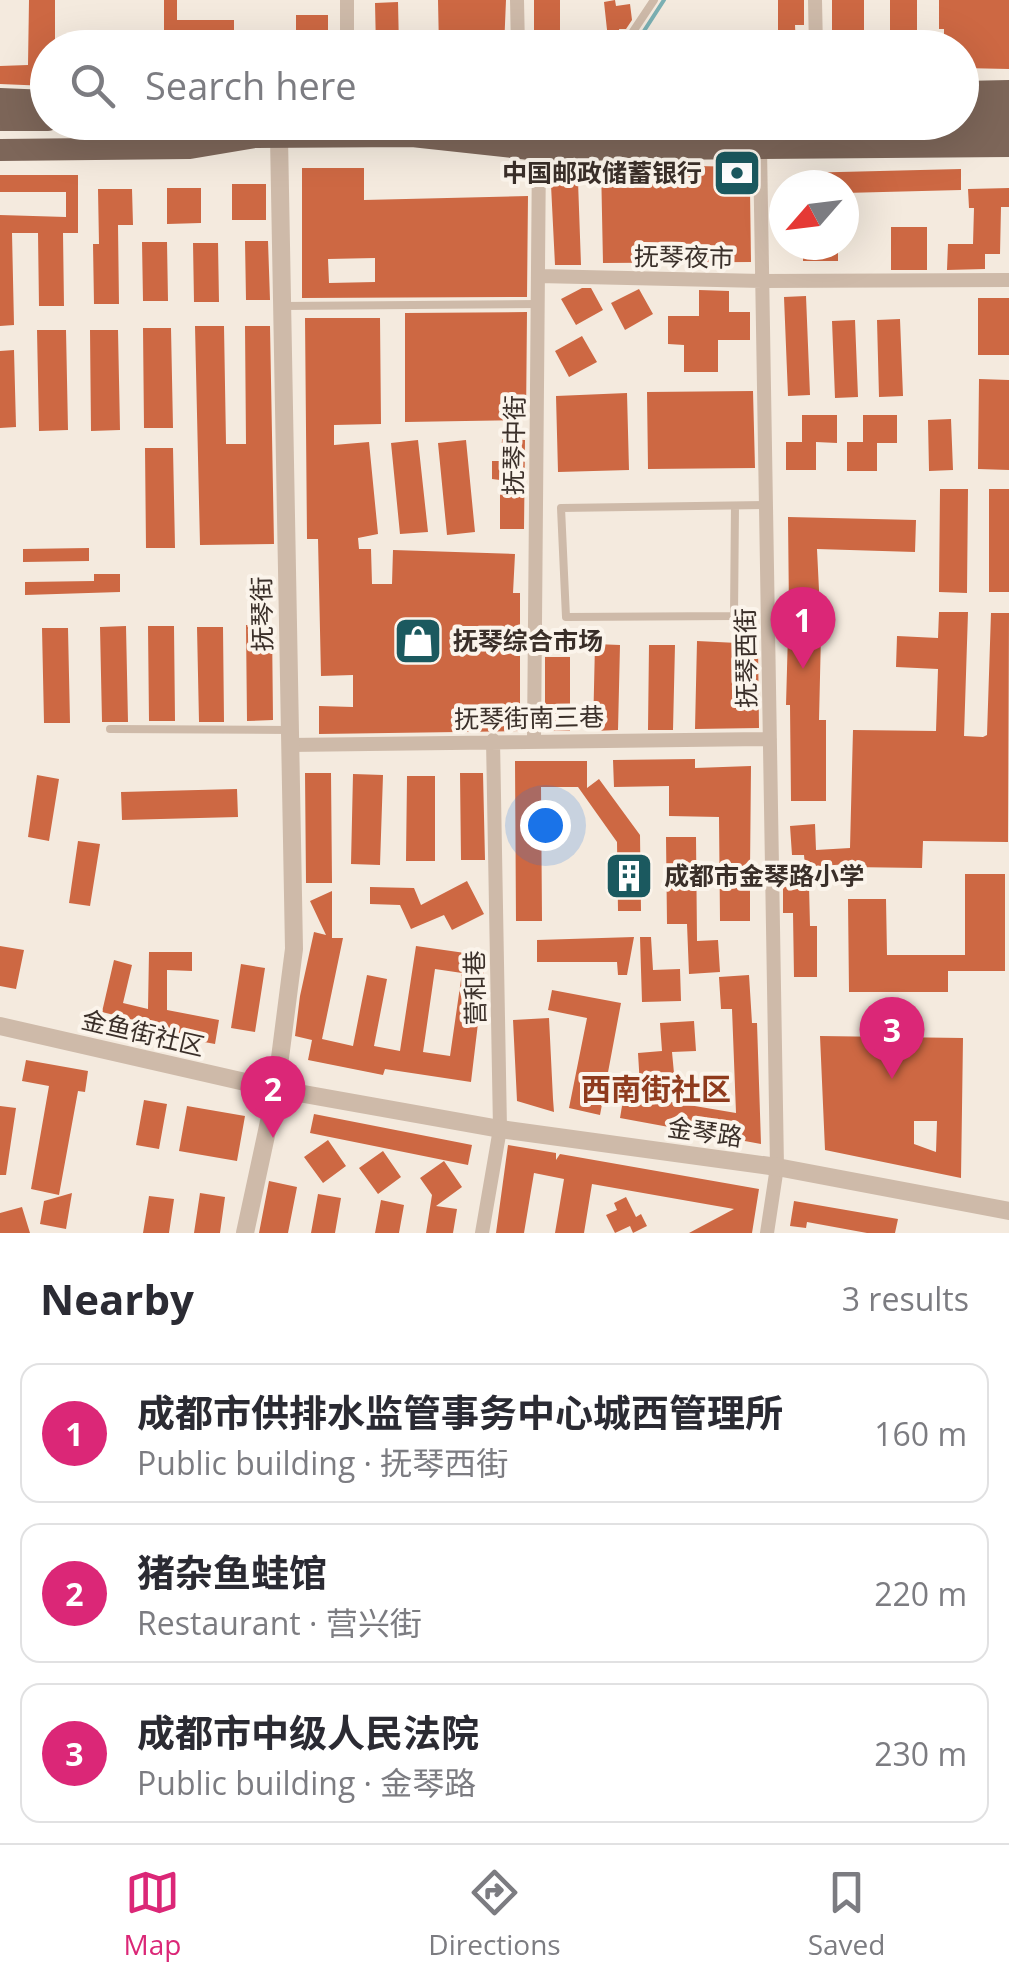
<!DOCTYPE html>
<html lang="en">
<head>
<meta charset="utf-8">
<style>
  body { margin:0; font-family:"Open Sans","Noto Sans SC",sans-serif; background:#f7f7f7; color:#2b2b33 }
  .compass { position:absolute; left:769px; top:170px; width:90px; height:90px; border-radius:50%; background:#fff; box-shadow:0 10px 40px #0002; rotate:242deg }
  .you { position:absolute; left:545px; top:825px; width:35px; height:35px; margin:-25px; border:8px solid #fff; border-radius:50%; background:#1a73e8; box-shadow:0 0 0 15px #1a73e833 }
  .badge { display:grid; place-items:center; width:65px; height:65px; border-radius:50%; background:#db2777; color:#fff; font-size:32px; font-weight:700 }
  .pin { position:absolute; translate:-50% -82px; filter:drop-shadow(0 2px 5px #0008) }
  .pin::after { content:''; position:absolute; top:52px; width:35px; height:30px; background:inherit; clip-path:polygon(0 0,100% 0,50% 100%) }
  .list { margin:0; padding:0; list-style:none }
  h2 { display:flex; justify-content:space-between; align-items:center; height:130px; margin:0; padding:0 40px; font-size:42px }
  h2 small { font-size:32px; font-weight:400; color:#7c7c81 }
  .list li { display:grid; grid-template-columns:65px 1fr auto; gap:30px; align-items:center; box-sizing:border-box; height:140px; margin:0 20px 20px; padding:0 20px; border:2px solid #e1e1e2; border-radius:20px }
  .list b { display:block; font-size:38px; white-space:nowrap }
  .list p { margin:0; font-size:32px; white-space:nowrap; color:#7c7c81 }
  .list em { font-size:32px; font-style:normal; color:#7c7c81 }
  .icon { flex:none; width:55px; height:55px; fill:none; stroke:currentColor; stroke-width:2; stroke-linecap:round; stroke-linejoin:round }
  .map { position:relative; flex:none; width:1009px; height:1233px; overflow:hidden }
  .search { position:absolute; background:#fff; box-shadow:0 10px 40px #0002; left:30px; right:30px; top:30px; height:110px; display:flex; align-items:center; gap:25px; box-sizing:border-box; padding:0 35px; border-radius:55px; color:#7c7c81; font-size:38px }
  .sheet { height:610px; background:#fff }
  nav { display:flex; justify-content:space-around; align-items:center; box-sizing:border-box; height:140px; border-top:2px solid #e1e1e2; background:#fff; font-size:28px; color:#7c7c81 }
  nav a { display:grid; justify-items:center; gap:5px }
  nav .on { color:#db2777 }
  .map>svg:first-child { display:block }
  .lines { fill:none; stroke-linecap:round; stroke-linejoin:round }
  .stream { stroke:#7bb0b3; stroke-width:4 }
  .building { fill:#cd6843; fill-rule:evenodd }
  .service { stroke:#cebaa9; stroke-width:8 }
  .minor { stroke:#cebaa9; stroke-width:14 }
  .tertiary { stroke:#cebaa9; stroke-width:18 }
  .primary { stroke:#7d6659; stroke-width:22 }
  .labels { text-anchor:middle; stroke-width:8; stroke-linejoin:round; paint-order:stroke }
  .poi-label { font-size:25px; font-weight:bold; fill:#3a2f29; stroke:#fbf4eb; text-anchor:start }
  .street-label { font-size:25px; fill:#3a2f29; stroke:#fbf4eb }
  .quarter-label { font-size:30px; font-weight:bold; fill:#8f3b1d; stroke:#fbf4eb }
</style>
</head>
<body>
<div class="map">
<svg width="1009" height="1233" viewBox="0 0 1009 1233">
  <rect width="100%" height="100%" fill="#f4eade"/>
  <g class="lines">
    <!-- stream -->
    <path class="stream" d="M633,48l31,-48"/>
  </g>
  <!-- building -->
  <path class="building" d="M29,0h26v48h-7v38l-48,-2v-18l28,-1z
    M164,0h13v20h57v28l-70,-1z
    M438,0h68l-2,48h-65z
    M534,0h26v33h-26z
    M615,0l1,6 14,-2 2,16 -6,9h-7l1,8 -12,2 -4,-37z
    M778,0h26v25h-9l1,23h-18z
    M832,0h32v48h-32z
    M890,0h27v33h-27z
    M939,0h70v69l-47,-1v-20h-18v-19h-5z
    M398,2l1,46h-23l-1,-45z
    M296,15h32v28h-32z
    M601,164l143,3v23l6,-1 1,73 -148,1z
    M550,165l32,1v15h-4l3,84h-26z
    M302,168h62v32l164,-4 -1,101 -225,1zM375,258v24l-46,1 -1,-24z
    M961,169v21l-117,3v-8h-44l-1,-12z
    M0,175h78v58h-15l1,73h-25l-1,-73h-26l2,92 -14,1v-111l66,2v-25h-66z
    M232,184h34v36h-34z
    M167,188h34v35l-34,1z
    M1009,188v19h-8l-1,47h-15v15l-38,1 1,-26h25l1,-36h-5l-1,-19z
    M98,189h34l1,36h-15l1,79h-25l-1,-60h6z
    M891,227h36v43h-36z
    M245,241h23l2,59h-24z
    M142,242h25l1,59h-25z
    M193,243h25l1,59h-25z
    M803,245h35v16h-35z
    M582,288h9l12,22 -27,15 -15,-26z
    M639,289l14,25 -28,16 -14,-27z
    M699,290l30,1v21h21v28h-32v32h-34v-27l-16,-1v-28h31z
    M806,296l4,99 -22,1 -4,-99z
    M978,298h31v57h-31z
    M527,312l-1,108 -121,2v-109z
    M305,318h75l1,106 -47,1v20l35,-3 9,92 -20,4 1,11h12l1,35h20l1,-34 122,4 -2,39h7v138l-201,3v-28l34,1v-32l-32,1 -3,-137h-11z
    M900,319l3,77 -24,1 -2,-77z
    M855,320l3,77 -23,1 -3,-77z
    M195,326h29l2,118h20l-1,-118h25l4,218 -74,1z
    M143,328h28l2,100h-29z
    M37,330h29l2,100 -29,1z
    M90,330h28l2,100 -29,1z
    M582,336l15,26 -28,15 -14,-26z
    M14,350l2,77 -16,1v-77z
    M979,379l30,1v90l-31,-1z
    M753,391l2,77 -107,1 -1,-77z
    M627,393l2,77 -71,2 -2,-76z
    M802,415h35v28l-21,-1v28h-30v-28h16z
    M863,415h34v28h-20v28h-30v-29h16z
    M951,419l2,51 -24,1 -1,-51z
    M502,439l23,1 -1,89h-24v-49l-8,-1v-18h9z
    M418,440l10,92 -28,2 -9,-91z
    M466,440l9,92 -28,3 -9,-92z
    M145,448h28l2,100h-29z
    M940,489h28l-1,104 -28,-1z
    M989,489h20v103h-20z
    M788,517l128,3 -1,32 -98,-3 3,62 -31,1z
    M89,548v13l-66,1v-13z
    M94,574h26v18l-95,3v-13l69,-1z
    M939,612h29l-4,124 19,1 4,-2 4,-122h18l-1,229 -85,-1 -1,27 -73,-1v-3l-44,3 -1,-12h-12l-2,-29 25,-2 1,26 34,-2 3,-118 83,1 2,-62 -42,-2 1,-31 41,2z
    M246,625h26l1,95 -26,1z
    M126,626l2,96h-26l-2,-95z
    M148,626h26l1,95h-26z
    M197,627h26l1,95h-25z
    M42,628h26l2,95h-26z
    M788,633l33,1 -2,86h7v81h-35l-1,-96h-4z
    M697,641l61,3 1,84 -64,1z
    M595,644l25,1 -2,85 -25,1z
    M649,645h26l-2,85h-25z
    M545,657h25v74h-25z
    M695,759v9l56,-2 -1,104 -20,1 1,17 19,-1v34h-30l-1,-104 -50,-1v-30l-55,1 -1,-27z
    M515,761h72v27l12,-9 41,56 1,76h-23l-1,-69 -39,-55h-37l1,134h-26z
    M305,773h26l1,110h-26z
    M460,773h23l2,87h-24z
    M353,774l30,1 -3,90 -29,-1z
    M37,775l22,4 -10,62 -21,-4z
    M407,776h28v85h-29z
    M237,789l1,28 -116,3 -1,-28z
    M666,837h30l1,104 21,-1 2,32 -31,2 -2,-50h-20z
    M78,841l22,3 -10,62 -21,-3z
    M965,874h40v97h-57v21h-99l-1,-93h38l1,56h78z
    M467,881l17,33 -32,16 -8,-15 -33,14 -11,-24 -30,-1v-17l44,1 7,17z
    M809,886l1,40h7v51h-23l-1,-64h-10v-26z
    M332,891v47h11l-21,101 31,7 14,-71 20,4 -13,67 26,5 16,-105 70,10 -15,126 -86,-13 -2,6 -75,-15 4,-20 -17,-4 5,-40 14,-64 12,3 -16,-34zM435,969l27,4 -12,83 -27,-4z
    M634,937l-7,38h-9l-1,-13h-80v-22z
    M640,937h11l2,33 27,-1 1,32 -39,1z
    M0,946l24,4 -8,39 -16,-3z
    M149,952h43v19l-25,-1v40l52,10 -4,24 -70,-13 1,-8 -44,-11 12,-52 18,5 -9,38 25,6z
    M241,964l24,4 -10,64 -24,-4z
    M749,975l3,48h5l4,121 -141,-26 4,-24 112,19 -4,-104h-11l-2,-32z
    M552,990l69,13 -21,112 -31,-7 18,-90 -39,-8z
    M549,1018l4,81 1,13 -37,-11 -4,-81z
    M694,1021l2,30 -24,1 3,32 -35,2 -2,-33 24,-2 -2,-28z
    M820,1036l143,2 -2,140 -136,-28zM914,1121h23l-1,31 -22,-8z
    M26,1060l62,11 -3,21 -7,-1 -19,104 -28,-6 18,-103 -27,-5z
    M144,1100l23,4 -8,45 -23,-4z
    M0,1106l16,2 -10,67h-6z
    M187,1106l58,10 -8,45 -58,-10z
    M314,1114l158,31 -4,20 -158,-32z
    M328,1140l18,26 -23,17 -19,-26z
    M508,1145l48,8v7l4,-6 199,35 -7,44h-63l45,-24 -142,-25 -8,49h-29l9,-54 -30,-6 -10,60h-28z
    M383,1151l18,26 -23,17 -19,-26z
    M444,1161l18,26 -26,19 21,3 -4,24h-27l6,-38 -12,-17z
    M269,1181l28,6 -9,46h-29z
    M72,1193l-6,36 -26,-5 4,-23z
    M200,1193l25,4 -5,36h-26z
    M318,1194l23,4 -6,35h-24z
    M149,1196l25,3 -5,34h-26z
    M626,1197l10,20 5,-3 6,12 -14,7 -3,-7 -15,7 -9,-18 11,-5 -3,-7z
    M381,1200l23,5 -5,28h-24z
    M794,1201l104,18 -3,14h-28l-60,-11 -1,6 -16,-2z
    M22,1207l8,26h-30v-20z"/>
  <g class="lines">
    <!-- service -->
    <path class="service" d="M622,48l32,-48
      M283,306l255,-2
      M735,506l-1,110 -168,1 -5,-109 205,-3
      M110,729l179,1"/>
    <!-- minor -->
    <path class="minor" d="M517,0l1,48
      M815,0l1,48
      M347,48v-48
      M760,148l17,1019 -10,66
      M538,276l224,5 247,-1
      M534,740l5,-590
      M289,745l481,-6
      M482,1233l18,-104 -7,-389"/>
    <!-- tertiary -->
    <path class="tertiary" d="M0,1026l276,63 224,40 277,38 232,44
      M245,1233l31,-144 18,-140 -15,-812"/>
    <!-- primary -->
    <path class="primary" d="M962,92l47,-1
      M0,99l48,2
      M962,113h47
      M0,120h48
      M770,132l239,-3
      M0,150l190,-2 65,-11 157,-1 127,14 470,-4"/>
  </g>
  <!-- icons -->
  <defs>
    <g id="bank-square" transform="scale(2.5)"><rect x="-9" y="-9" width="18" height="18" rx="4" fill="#1b595f" stroke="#fbf4eb"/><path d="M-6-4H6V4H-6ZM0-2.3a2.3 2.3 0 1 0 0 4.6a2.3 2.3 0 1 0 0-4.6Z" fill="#fff"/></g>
    <g id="shop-square" transform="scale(2.5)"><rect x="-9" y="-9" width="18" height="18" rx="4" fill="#1b595f" stroke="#fbf4eb"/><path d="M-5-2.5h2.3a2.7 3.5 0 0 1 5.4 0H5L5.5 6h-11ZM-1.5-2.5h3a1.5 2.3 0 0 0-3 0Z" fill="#fff"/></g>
    <g id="building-square" transform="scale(2.5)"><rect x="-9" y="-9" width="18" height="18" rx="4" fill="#1b595f" stroke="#fbf4eb"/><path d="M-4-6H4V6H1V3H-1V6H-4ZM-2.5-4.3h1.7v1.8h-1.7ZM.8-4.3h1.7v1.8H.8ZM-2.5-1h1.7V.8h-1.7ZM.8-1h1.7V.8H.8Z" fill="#fff"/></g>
  </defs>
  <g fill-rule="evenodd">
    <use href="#bank-square" x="737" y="173"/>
    <use href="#shop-square" x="418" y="641"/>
    <use href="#building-square" x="629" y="876"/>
  </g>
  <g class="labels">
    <!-- poi labels -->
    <g class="poi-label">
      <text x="702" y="182" text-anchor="end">中国邮政储蓄银行</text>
      <text x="453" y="650">抚琴综合市场</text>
      <text x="664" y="885">成都市金琴路小学</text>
    </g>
    <!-- street labels -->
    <g class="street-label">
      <text transform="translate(684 257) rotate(1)" y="9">抚琴夜市</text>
      <text transform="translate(514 445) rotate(-89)" y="9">抚琴中街</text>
      <text transform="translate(262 614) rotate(-91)" y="9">抚琴街</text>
      <text transform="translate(746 658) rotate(-91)" y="9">抚琴西街</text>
      <text transform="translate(529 718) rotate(-1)" y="9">抚琴街南三巷</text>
      <text transform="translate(475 988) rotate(-91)" y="9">营和巷</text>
      <text transform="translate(143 1033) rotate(13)" y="9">金鱼街社区</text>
      <text transform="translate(705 1132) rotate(8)" y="9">金琴路</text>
    </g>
    <!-- quarter labels -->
    <g class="quarter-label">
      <text x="656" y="1100">西南街社区</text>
    </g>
  </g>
</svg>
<svg class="compass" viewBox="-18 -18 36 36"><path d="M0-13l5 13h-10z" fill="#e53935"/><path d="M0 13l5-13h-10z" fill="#7c7c81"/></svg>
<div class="you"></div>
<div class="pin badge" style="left:803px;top:669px">1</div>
<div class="pin badge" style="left:273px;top:1138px">2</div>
<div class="pin badge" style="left:892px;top:1079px">3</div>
<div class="search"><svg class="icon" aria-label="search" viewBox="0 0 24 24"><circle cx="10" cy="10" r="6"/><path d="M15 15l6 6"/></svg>Search here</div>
</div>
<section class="sheet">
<h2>Nearby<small>3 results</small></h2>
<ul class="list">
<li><span class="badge">1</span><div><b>成都市供排水监管事务中心城西管理所</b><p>Public building · 抚琴西街</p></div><em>160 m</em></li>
<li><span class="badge">2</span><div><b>猪杂鱼蛙馆</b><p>Restaurant · 营兴街</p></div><em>220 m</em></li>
<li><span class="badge">3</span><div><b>成都市中级人民法院</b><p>Public building · 金琴路</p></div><em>230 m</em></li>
</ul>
</section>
<nav>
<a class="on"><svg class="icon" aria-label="map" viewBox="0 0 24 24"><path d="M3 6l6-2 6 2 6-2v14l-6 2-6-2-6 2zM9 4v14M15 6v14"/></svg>Map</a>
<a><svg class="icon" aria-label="directions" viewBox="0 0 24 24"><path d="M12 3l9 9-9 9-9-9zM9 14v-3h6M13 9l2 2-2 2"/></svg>Directions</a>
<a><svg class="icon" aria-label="saved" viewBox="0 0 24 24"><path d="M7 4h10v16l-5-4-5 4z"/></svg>Saved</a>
</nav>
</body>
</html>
